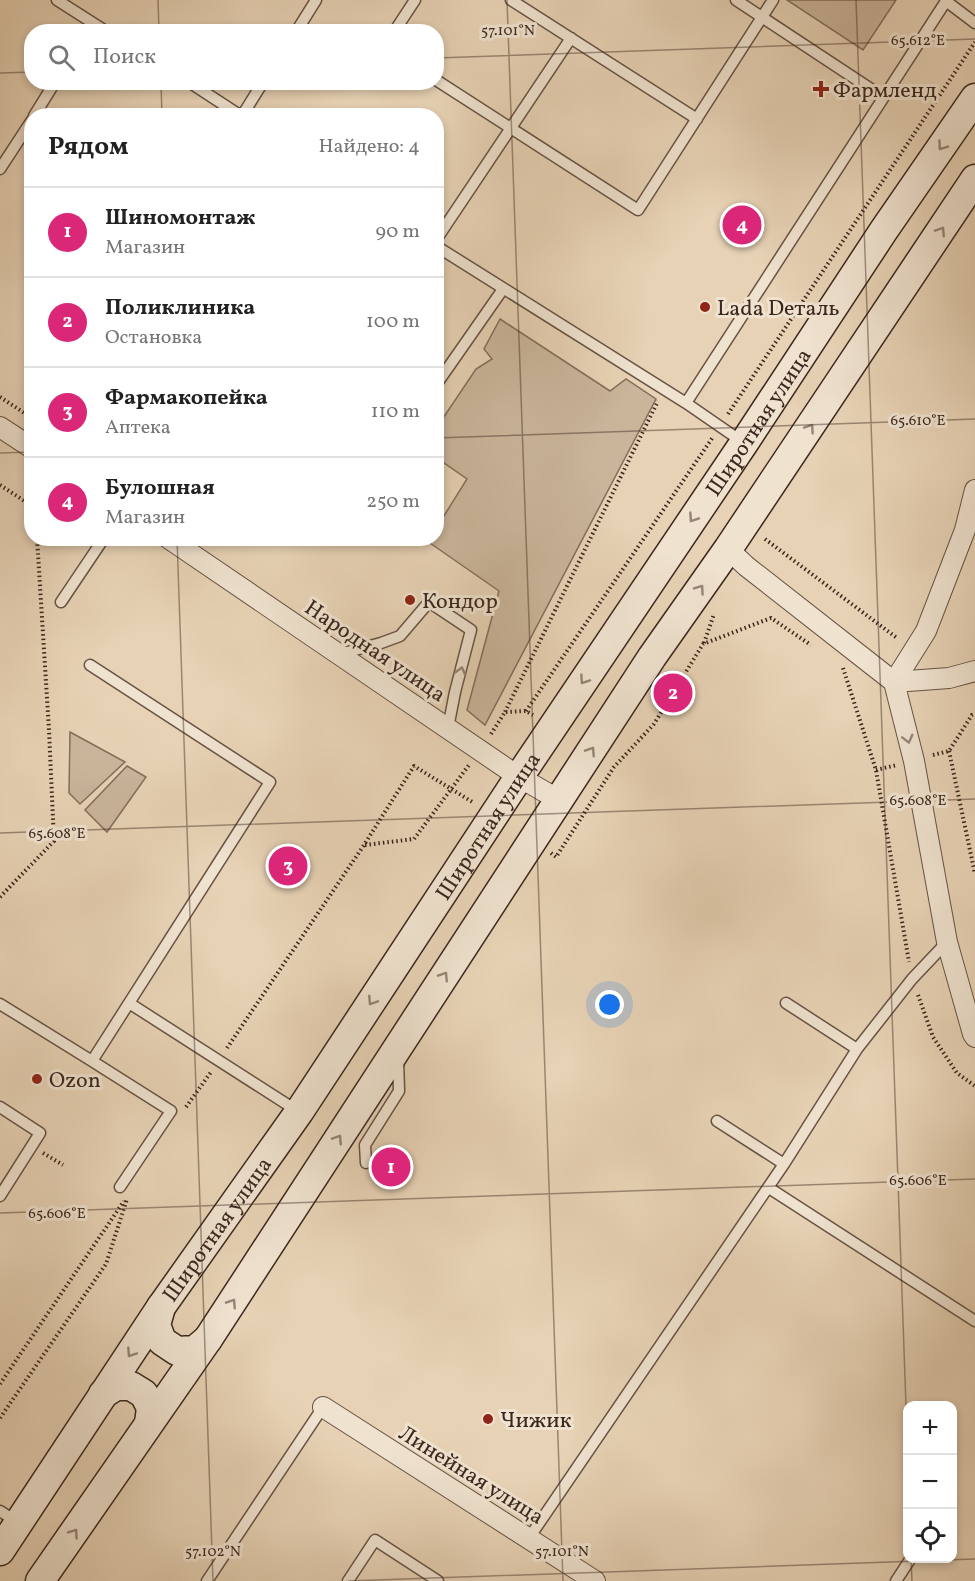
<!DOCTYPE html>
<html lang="ru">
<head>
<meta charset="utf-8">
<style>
  body { margin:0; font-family:Vollkorn,serif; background:#f6f6f6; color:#222 }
  .controls { position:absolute; right:18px; bottom:18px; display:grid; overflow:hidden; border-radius:12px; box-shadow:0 3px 9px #0003 }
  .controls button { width:54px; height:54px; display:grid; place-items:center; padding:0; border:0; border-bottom:2px solid #e0e0e0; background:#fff; color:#222; font:30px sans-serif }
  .you { position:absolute; left:610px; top:1005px; width:21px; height:21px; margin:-15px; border:4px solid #fff; border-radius:50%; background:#1a73e8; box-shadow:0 0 0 9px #1a73e833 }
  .badge { display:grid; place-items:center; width:39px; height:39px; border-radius:50%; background:#db2777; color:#fff; font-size:20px; font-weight:700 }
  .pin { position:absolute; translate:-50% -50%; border:3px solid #fff; box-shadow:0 2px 6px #0006 }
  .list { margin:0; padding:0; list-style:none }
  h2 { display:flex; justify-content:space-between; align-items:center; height:78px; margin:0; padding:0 24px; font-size:26px }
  h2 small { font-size:20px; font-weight:400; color:#767676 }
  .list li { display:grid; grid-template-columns:39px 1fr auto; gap:18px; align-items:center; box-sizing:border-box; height:90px; padding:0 24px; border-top:2px solid #e0e0e0 }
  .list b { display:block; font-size:22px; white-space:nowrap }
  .list p { margin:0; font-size:20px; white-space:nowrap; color:#767676 }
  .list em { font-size:20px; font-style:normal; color:#767676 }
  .icon { flex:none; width:33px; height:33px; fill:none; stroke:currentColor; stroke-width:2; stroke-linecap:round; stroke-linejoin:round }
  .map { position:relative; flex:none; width:975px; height:1581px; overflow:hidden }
  .search { position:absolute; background:#fff; box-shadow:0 3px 9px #0003; left:24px; top:24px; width:420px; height:66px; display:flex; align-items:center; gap:15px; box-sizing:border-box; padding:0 21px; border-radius:24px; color:#767676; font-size:22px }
  .panel { position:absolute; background:#fff; box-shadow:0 3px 9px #0003; left:24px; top:108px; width:420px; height:438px; border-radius:24px }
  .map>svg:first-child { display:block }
  .green { fill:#cab59b; stroke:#836e5c; stroke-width:1.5 }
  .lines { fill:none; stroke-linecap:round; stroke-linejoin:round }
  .lane-casing { stroke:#675244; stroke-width:13 }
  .street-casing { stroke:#675244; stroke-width:22 }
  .secondary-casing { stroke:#3c271e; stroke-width:31 }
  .path { stroke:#3c271e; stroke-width:4; stroke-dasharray:1.5 3; stroke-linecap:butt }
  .lane { stroke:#efe2cf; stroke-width:10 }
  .street { stroke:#efe2cf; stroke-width:20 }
  .secondary { stroke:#efe2cf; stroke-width:28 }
  .oneway { stroke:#968476 }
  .ticks { fill:none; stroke:#3c271e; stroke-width:1.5; stroke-opacity:0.45 }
  .poi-dot { fill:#8f2418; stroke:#efe2cf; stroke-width:2 }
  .labels { text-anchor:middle; stroke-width:6; stroke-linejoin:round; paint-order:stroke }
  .poi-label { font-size:22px; fill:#3c271e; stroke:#efe2cf; text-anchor:start }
  .street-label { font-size:22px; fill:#3c271e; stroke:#efe2cf }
  .ticks-label { font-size:15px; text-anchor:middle; fill:#3c271e; stroke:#efe2cf; stroke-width:6; stroke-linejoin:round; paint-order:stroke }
</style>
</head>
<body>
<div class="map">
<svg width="975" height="1581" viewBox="0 0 975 1581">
  <rect width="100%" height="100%" fill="#e7d2b5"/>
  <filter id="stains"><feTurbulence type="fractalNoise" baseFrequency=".00333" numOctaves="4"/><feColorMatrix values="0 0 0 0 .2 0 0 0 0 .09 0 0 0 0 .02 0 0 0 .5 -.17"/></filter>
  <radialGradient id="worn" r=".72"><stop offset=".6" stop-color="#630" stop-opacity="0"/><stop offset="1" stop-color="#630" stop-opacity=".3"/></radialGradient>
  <!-- green -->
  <path class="green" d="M787,0h109l-33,50z
    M500,319l110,72 16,-12 30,20 -171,326 -18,-15 32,-119 -72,-50 2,-2 7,-1 1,-11 30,-48 -30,-21v-31l39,-58 16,-10 -8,-10z
    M70,732l55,30 -45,42 -11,-11z
    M127,766l19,11 -39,55 -22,-22z"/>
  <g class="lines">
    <!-- lane casing -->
    <g class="lane-casing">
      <path id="lane" d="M57,0l50,32
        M511,0l186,119
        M736,0l147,97
        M296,32l20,-32
        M394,32l21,-32
        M436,80l202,130 135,-210
        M189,82l52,34
        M34,116l21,-34
        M242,116l21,-34
        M0,169l32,-49
        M436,240l135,-202
        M436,246l250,157 58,40
        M436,385l67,-96
        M686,403l260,-402 29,22
        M61,602l43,-64
        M340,654l41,-11 19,-7 29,-34 42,28 -16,62 -7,36
        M90,665l180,117 -141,221 170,109
        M786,1003l71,46 55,-70 35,-37
        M0,1004l92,57 37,-58
        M92,1061l79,50 -51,76
        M0,1107l40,26 -40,63
        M717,1121l67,43 73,-115
        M366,1163l-1,-18 34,-54 -1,-32
        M769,1188l206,133
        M0,1511l17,11
        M529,1538l255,-374
        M207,1581l116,-174
        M348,1581l27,-41 63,41
        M896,1581l15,-23"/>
    </g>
    <!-- street casing -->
    <g class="street-casing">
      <path id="street" d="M0,427l32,21
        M168,538l351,239 40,23
        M728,549l18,17 148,116 20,79 33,181 26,92 2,3
        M894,682l32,-51 39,-101 10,-40
        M894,682l55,-4 26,-7
        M323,1407l272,174"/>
    </g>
    <!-- secondary casing -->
    <g class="secondary-casing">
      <g id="secondary">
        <path d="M161,1307l-5,18 6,16 15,10 18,-1 13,-11"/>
        <path d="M103,1394l13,-8h15l13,8 7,14 -2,15"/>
        <path id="s1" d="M0,1551l161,-244 138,-195 220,-335 225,-334 140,-213 91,-132"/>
        <path d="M40,1581l168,-242 444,-682 76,-108 247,-370"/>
      </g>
    </g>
    <!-- path -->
    <path class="path" d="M0,397l32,21
      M728,414l247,-372
      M0,485l32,21
      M765,539l132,99
      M704,643l10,-29
      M843,668l33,102 33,192
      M526,711l187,-274
      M505,712l153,-311
      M491,734l14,-22 21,-1 7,4
      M949,751l26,123
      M933,755l16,-4 23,-36 3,-1
      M876,770l21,-5
      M365,845l49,-6 55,-74
      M551,853l5,4 58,-90 40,-43 49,-80 68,-26 40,27
      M0,897l54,-56 -5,-111 -12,-192
      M918,995l15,42 24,36 18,13
      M227,1048l137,-203 50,-79 60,37
      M186,1107l25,-35
      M43,1153l20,12
      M0,1384l124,-183
      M0,1418l106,-154 21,-65"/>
    <!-- lane -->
    <use href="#lane" class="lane"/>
    <!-- street -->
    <use href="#street" class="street"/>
    <!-- secondary -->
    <use href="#secondary" class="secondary"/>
  </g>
  <!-- one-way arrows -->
  <defs><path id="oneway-chevron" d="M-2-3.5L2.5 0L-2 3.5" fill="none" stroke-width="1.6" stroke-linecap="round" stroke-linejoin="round" transform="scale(1.5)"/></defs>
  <g class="oneway">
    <use href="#oneway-chevron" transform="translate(942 146) rotate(125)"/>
    <use href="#oneway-chevron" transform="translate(941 231) rotate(-57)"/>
    <use href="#oneway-chevron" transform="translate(810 428) rotate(-56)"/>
    <use href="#oneway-chevron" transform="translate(693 518) rotate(124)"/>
    <use href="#oneway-chevron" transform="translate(700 589) rotate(-55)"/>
    <use href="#oneway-chevron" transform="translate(461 671) rotate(-75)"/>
    <use href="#oneway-chevron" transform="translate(584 680) rotate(124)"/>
    <use href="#oneway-chevron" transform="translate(908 739) rotate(76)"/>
    <use href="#oneway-chevron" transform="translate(591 751) rotate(-57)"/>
    <use href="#oneway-chevron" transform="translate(444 976) rotate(-57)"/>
    <use href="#oneway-chevron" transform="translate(372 1001) rotate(123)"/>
    <use href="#oneway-chevron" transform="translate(338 1139) rotate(-57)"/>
    <use href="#oneway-chevron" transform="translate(232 1303) rotate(-57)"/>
    <use href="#oneway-chevron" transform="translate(131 1353) rotate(124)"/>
    <use href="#oneway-chevron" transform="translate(74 1533) rotate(-55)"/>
  </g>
  <!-- ticks -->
  <path class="ticks" d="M158,0l1,32M507,0l56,1581M856,0l52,1462M436,58l539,-19M0,73l32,-1M161,82l1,34M436,438l539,-19M0,453l32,-1M177,538l36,1043M0,833l975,-34M0,1213l975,-34M911,1558l1,23M348,1581l627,-22"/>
  <!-- markers -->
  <g class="poi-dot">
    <path d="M818 80h6v6h6v6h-6v6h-6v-6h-6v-6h6z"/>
    <circle cx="705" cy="307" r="6"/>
    <circle cx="410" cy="600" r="6"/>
    <circle cx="37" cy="1079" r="6"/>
    <circle cx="488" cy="1419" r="6"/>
  </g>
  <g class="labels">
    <!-- poi labels -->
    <g class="poi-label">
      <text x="833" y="97">Фармленд</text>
      <text x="717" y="315">Lada Dеталь</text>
      <text x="422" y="608">Кондор</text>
      <text x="49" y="1087">Ozon</text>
      <text x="500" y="1427">Чижик</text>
    </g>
    <!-- street labels -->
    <g class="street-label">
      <text dy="8" stroke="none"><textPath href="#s1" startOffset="1360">Широтная улица</textPath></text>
      <text transform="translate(376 650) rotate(34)" y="8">Народная улица</text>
      <text dy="8" stroke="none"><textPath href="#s1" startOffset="874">Широтная улица</textPath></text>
      <text dy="8" stroke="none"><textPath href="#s1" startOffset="388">Широтная улица</textPath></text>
      <text transform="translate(472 1474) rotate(32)" y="8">Линейная улица</text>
    </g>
  </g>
  <g class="ticks-label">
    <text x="508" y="35">57.101°N</text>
    <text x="918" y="45">65.612°E</text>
    <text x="918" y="425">65.610°E</text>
    <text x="918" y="805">65.608°E</text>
    <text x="57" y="838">65.608°E</text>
    <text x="918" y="1185">65.606°E</text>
    <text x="57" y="1218">65.606°E</text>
    <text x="213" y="1556">57.102°N</text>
    <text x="562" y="1556">57.101°N</text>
  </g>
  <rect width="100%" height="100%" filter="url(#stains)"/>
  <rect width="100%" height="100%" fill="url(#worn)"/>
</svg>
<div class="controls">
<button>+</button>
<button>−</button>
<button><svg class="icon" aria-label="locate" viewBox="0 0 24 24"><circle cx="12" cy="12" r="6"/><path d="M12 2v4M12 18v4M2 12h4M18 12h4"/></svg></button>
</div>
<div class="you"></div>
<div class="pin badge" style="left:391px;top:1167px">1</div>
<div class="pin badge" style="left:673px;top:693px">2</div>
<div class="pin badge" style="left:288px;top:866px">3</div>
<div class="pin badge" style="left:742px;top:225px">4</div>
<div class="search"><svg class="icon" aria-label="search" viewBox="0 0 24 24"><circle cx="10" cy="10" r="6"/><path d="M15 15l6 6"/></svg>Поиск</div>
<section class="panel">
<h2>Рядом<small>Найдено: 4</small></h2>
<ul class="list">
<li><span class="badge">1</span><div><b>Шиномонтаж</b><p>Магазин</p></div><em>90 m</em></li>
<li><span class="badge">2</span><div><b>Поликлиника</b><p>Остановка</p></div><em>100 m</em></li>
<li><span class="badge">3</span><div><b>Фармакопейка</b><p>Аптека</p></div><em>110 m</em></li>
<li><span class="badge">4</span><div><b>Булошная</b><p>Магазин</p></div><em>250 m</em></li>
</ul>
</section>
</div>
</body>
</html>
